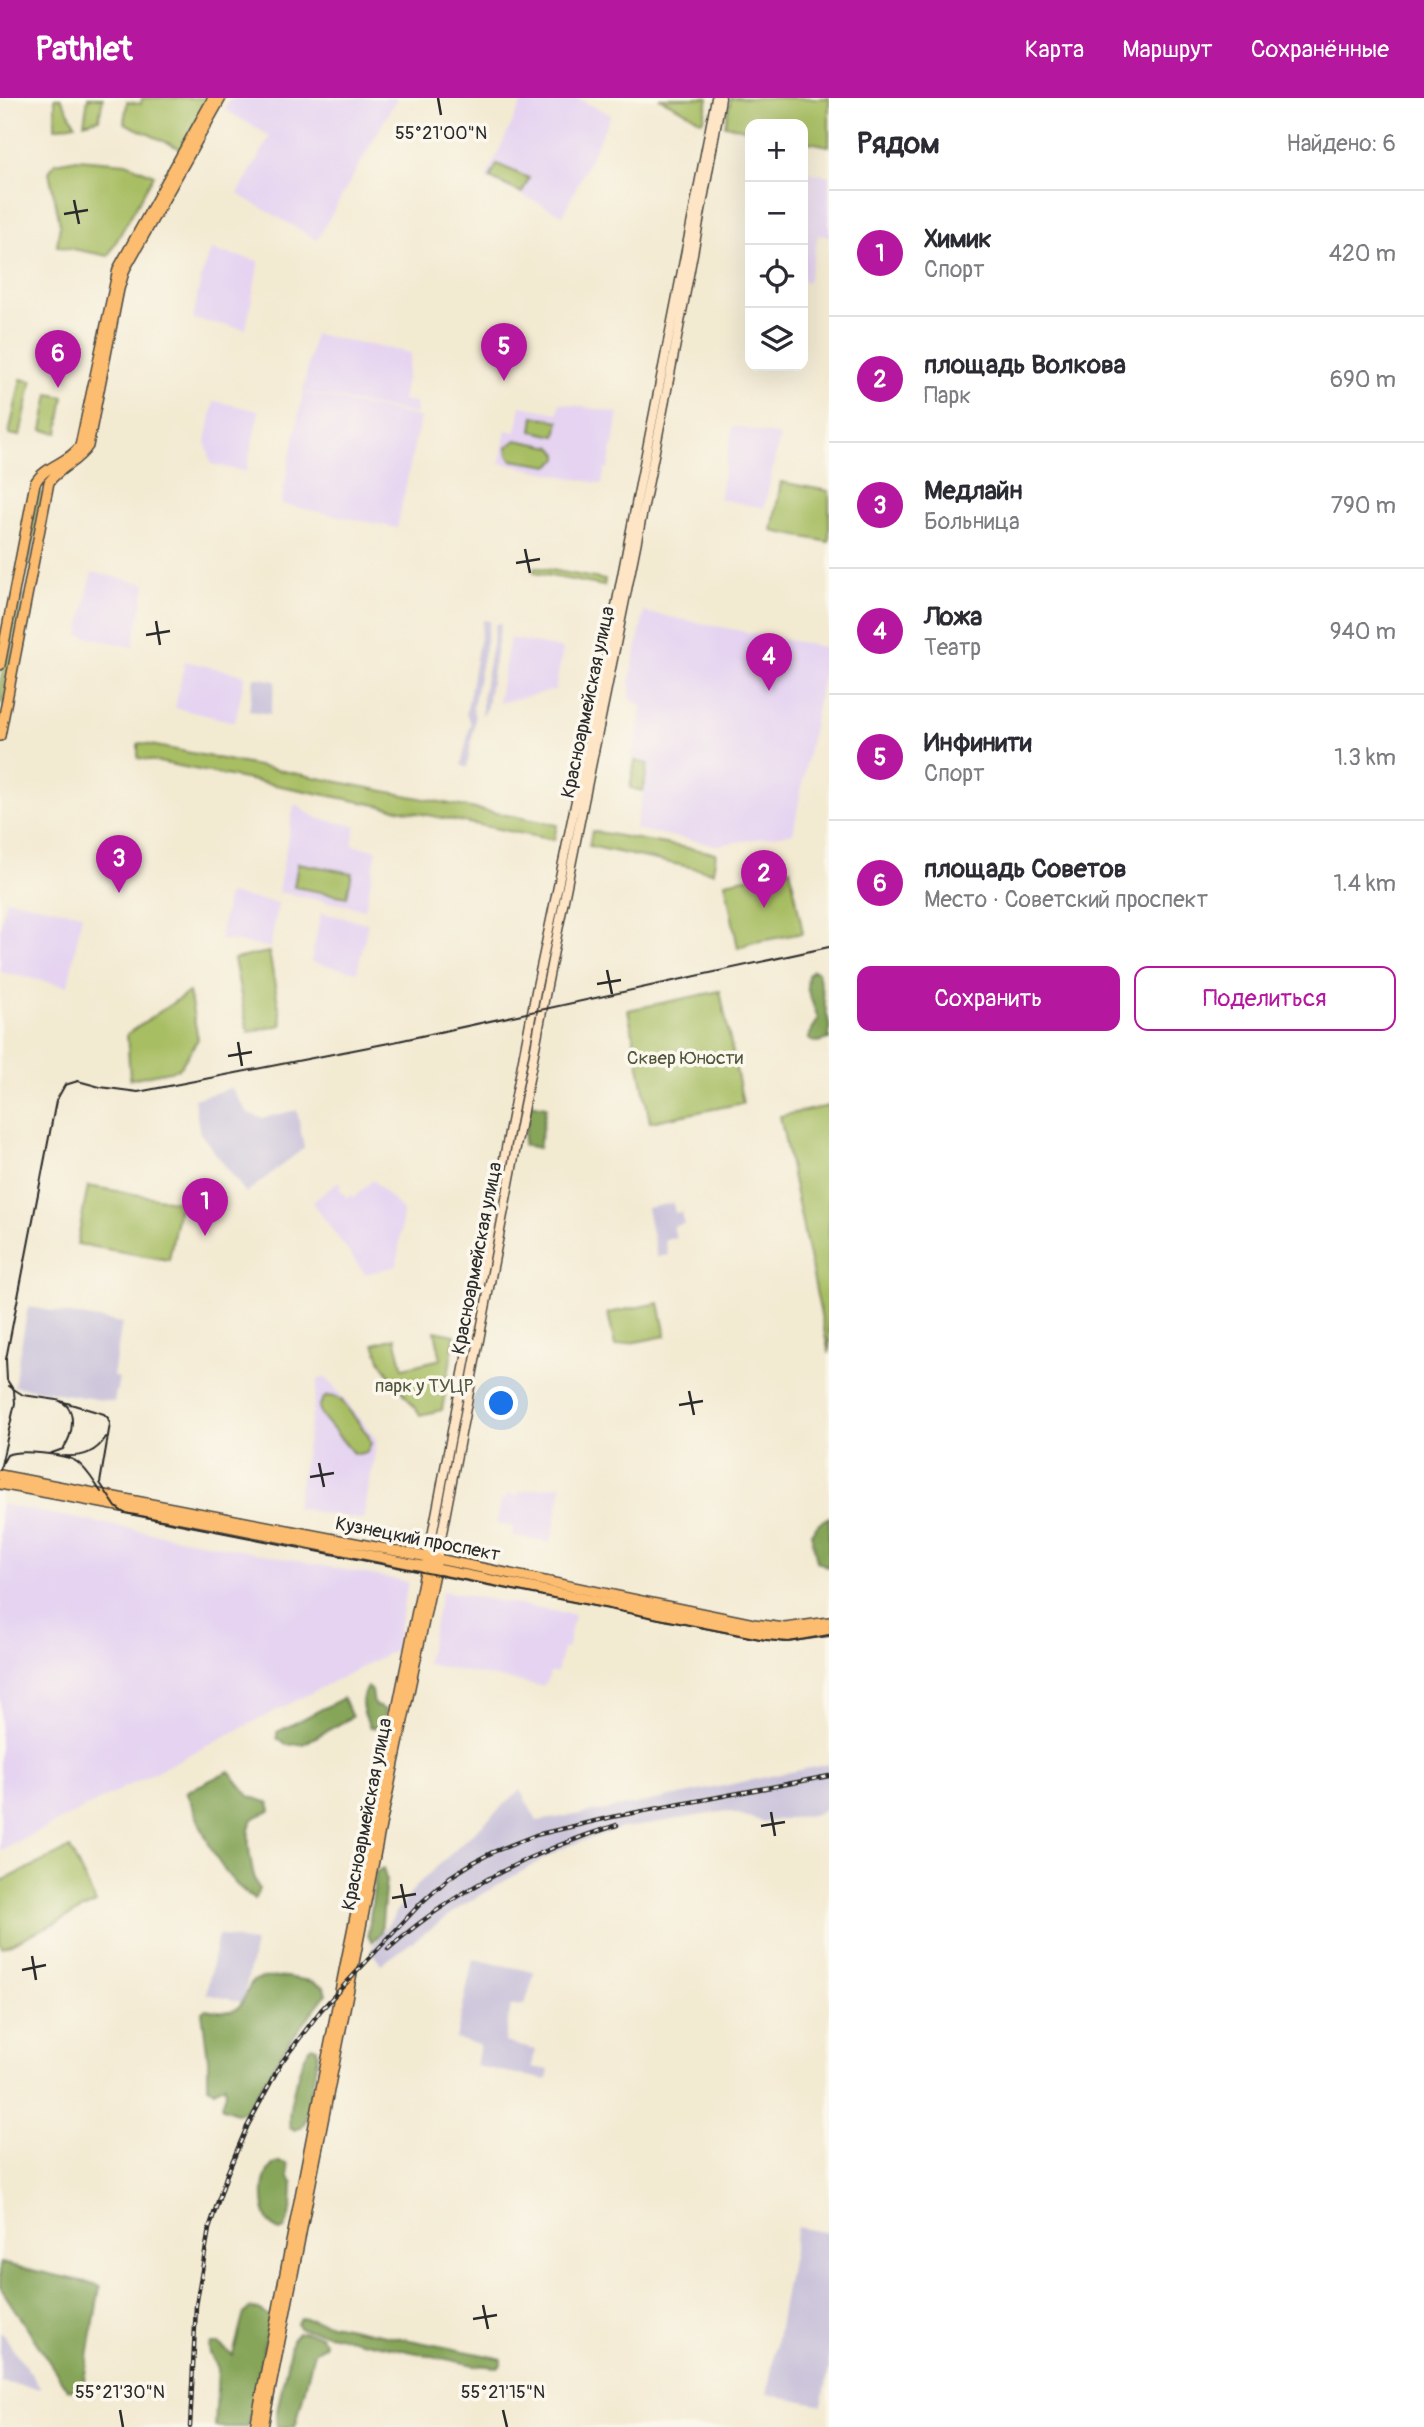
<!DOCTYPE html>
<html lang="ru">
<head>
<meta charset="utf-8">
<style>
  body { margin:0; font-family:Pangolin,sans-serif; background:#f7f7f7; color:#2b2b33 }
  .controls { position:absolute; right:21px; top:21px; display:grid; overflow:hidden; border-radius:14px; box-shadow:0 7px 28px #0002 }
  .controls button { width:63px; height:63px; display:grid; place-items:center; padding:0; border:0; border-bottom:2px solid #e1e1e2; background:#fff; color:#2b2b33; font:35px sans-serif }
  .you { position:absolute; left:502px; top:1306px; width:24px; height:24px; margin:-18px; border:5px solid #fff; border-radius:50%; background:#1a73e8; box-shadow:0 0 0 10px #1a73e833 }
  .badge { display:grid; place-items:center; width:46px; height:46px; border-radius:50%; background:#b5179e; color:#fff; font-size:23px; font-weight:700 }
  .pin { position:absolute; translate:-50% -58px; filter:drop-shadow(0 2px 4px #0008) }
  .pin::after { content:''; position:absolute; top:37px; width:24px; height:21px; background:inherit; clip-path:polygon(0 0,100% 0,50% 100%) }
  .list { margin:0; padding:0; list-style:none }
  h2 { display:flex; justify-content:space-between; align-items:center; height:91px; margin:0; padding:0 28px; font-size:30px }
  h2 small { font-size:23px; font-weight:400; color:#7c7c81 }
  .list li { display:grid; grid-template-columns:46px 1fr auto; gap:21px; align-items:center; box-sizing:border-box; height:126px; padding:0 28px; border-top:2px solid #e1e1e2 }
  .list b { display:block; font-size:26px; white-space:nowrap }
  .list p { margin:0; font-size:23px; white-space:nowrap; color:#7c7c81 }
  .list em { font-size:23px; font-style:normal; color:#7c7c81 }
  .actions { display:flex; gap:14px; padding:21px 28px }
  .actions a { flex:1; padding:16px 0; border:2px solid #b5179e; border-radius:14px; text-align:center; font-size:24px; color:#b5179e }
  .actions .main { background:#b5179e; color:#fff }
  .icon { flex:none; width:38px; height:38px; fill:none; stroke:currentColor; stroke-width:2; stroke-linecap:round; stroke-linejoin:round }
  .map { position:relative; flex:none; width:829px; height:2329px; overflow:hidden }
  header { display:flex; align-items:center; gap:42px; box-sizing:border-box; height:98px; padding:0 35px; background:#b5179e; color:#fff }
  header strong { font-size:33px }
  nav { display:flex; gap:38px; margin-inline-start:auto; font-size:24px }
  main { display:flex }
  aside { flex:1; background:#fff }
  .map>svg:first-child { display:block }
  .built { fill:#e5d3f1 }
  .industrial { fill:#c7c0d9 }
  .green { fill:#a8be63; stroke:#6a7447; stroke-width:2 }
  .forest { fill:#86a559; stroke:#586842; stroke-width:2 }
  .lines { fill:none; stroke-linecap:round; stroke-linejoin:round }
  .secondary-casing { stroke:#494844; stroke-width:11 }
  .primary-casing { stroke:#494844; stroke-width:12 }
  .secondary { stroke:#fee5c5; stroke-width:8 }
  .primary { stroke:#fcbd6f; stroke-width:9 }
  .tram { stroke:#2b2b2b; stroke-width:2 }
  .rail-casing { stroke:#2b2b2b; stroke-width:4.5 }
  .rail { stroke:#fbf7ec; stroke-width:2; stroke-dasharray:5; stroke-linecap:butt }
  .ticks { fill:none; stroke:#2b2b2b; stroke-width:2.5 }
  .labels { text-anchor:middle; stroke-width:7; stroke-linejoin:round; paint-order:stroke }
  .street-label { font-size:19px; fill:#2b2b2b; stroke:#fbf7ec }
  .park-label { font-size:19px; fill:#50573c; stroke:#fbf7ec }
  .ticks-label { font-size:18px; text-anchor:middle; fill:#2b2b2b; stroke:#fbf7ec; stroke-width:7; stroke-linejoin:round; paint-order:stroke }
</style>
</head>
<body>
<header>
<strong>Pathlet</strong>
<nav><a>Карта</a><a>Маршрут</a><a>Сохранённые</a></nav>
</header>
<main>
<div class="map">
<svg width="829" height="2329" viewBox="0 0 829 2329">
  <rect width="100%" height="100%" fill="#fbf7ec"/>
  <filter id="ink" filterUnits="userSpaceOnUse"><feTurbulence type="fractalNoise" baseFrequency=".0143" numOctaves="2"/><feDisplacementMap in="SourceGraphic" scale="14" xChannelSelector="R" yChannelSelector="G"/><feConvolveMatrix kernelMatrix="1 2 1 2 8 2 1 2 1" color-interpolation-filters="sRGB"/></filter>
  <filter id="wash" filterUnits="userSpaceOnUse"><feTurbulence type="fractalNoise" baseFrequency=".00686" numOctaves="4" result="noise"/><feDisplacementMap in="SourceGraphic" scale="28" xChannelSelector="R" yChannelSelector="G"/><feGaussianBlur stdDeviation="1.57" result="paint"/><feColorMatrix in="noise" values="0 0 0 0 0 0 0 0 0 0 0 0 0 0 0 0 0 1.4 0 .05"/><feComposite in="paint" operator="in"/></filter>
  <g filter="url(#wash)">
    <rect width="100%" height="100%" fill="#f3ead2"/>
    <!-- built -->
    <path class="built" d="M231,0h166l-80,142 -79,-46 32,-58 -46,-27z
      M524,0h53l34,17 -48,100 -77,-37z
      M803,73l26,5v60l-11,-1 -10,47 -5,-1z
      M211,152l48,11 -13,68 -53,-10 8,-41z
      M314,236l97,19 -9,47 15,3 -2,11 -112,-22z
      M303,295l117,24 -23,111 -116,-24z
      M214,303l45,10 -13,61 -35,-8 -5,-22z
      M560,305l59,10 -11,56h-3l-3,15 -102,-21 6,-33 10,2 5,-26 37,7z
      M733,328l47,10 -16,72 -45,-9z
      M92,474l54,12 -13,63 -54,-12z
      M644,514l184,36 -35,185 -76,12 -82,-16 15,-66 -18,-4 10,-52 -12,-10v-17z
      M510,540l53,11 -8,41 -57,13z
      M185,563l60,14 -10,47 -60,-14z
      M294,707l6,1 4,5 16,8 36,7 -4,17 3,3 22,4 -12,59 -87,-17z
      M228,796l50,9 -8,45 -50,-9z
      M6,801l76,15 -14,72 -68,-14v-43z
      M321,815l47,10 -11,49 -46,-10z
      M373,1082l30,31 -6,55 -32,8 -51,-69v-4l25,-20 3,4 -3,3 8,10 4,-3 2,3z
      M325,1278l52,64 -14,80 -67,-12 22,-128z
      M562,1387l-11,58 -39,-7 1,-9 -16,-3 4,-24 5,1 1,-7 11,2 1,-4z
      M0,1406l408,78 -13,68 -395,201z
      M442,1493l132,24 -7,34 -4,-1 -6,24h-7l-3,10 -5,4 -116,-22z"/>
    <!-- industrial -->
    <path class="industrial" d="M483,522l7,1 -17,86 2,12 -8,49 -6,-3 10,-42 -5,-9z
      M496,525l5,1 -15,87 -4,4v-16z
      M254,579l22,4 -6,33 -21,-3z
      M231,990l17,25 14,5 35,-8 7,38 -58,45 -46,-60 -6,-34z
      M673,1105l2,10 6,-1 3,12 -11,2 3,12 -11,2 3,15 -11,2 -10,-49z
      M28,1209l94,16 -9,53 6,2 -5,24 -100,-16z
      M829,1666v42l-10,8 -55,8 -36,-11 -110,18 -55,19 -60,34 -41,24 -80,58 -12,-13 27,-40 21,-27 102,-94 17,31 80,-13z
      M218,1837l37,8 -12,59 -37,-8z
      M473,1861l62,13 -10,33 -15,1 -5,36 30,8 -3,17 17,3 -2,10 -71,-14 4,-21 -24,-6z
      M797,2129l32,6v136l-7,36 -55,-11z
      M0,2233l42,58 -42,-7z"/>
    <!-- green -->
    <path class="green" d="M55,0h6l14,26 -20,4z
      M88,0h15l-4,21 -15,4z
      M142,0h67l-28,51 -57,-26 3,-21 14,2z
      M659,0h49l-4,21 -3,2 -14,-9z
      M731,0h98v48l-26,-5v-17h-53v6l-25,-5z
      M77,61l49,4 28,12 -46,81 -51,-10 3,-22 -11,-52 6,-9z
      M497,66l32,14 -7,15 -32,-15z
      M21,281l11,2 -12,55 -11,-2z
      M49,296l15,3 -6,36 -16,-3z
      M534,318l25,5 -3,15 -24,-5z
      M516,342l36,7 6,7v5l-9,7 -37,-6 -4,-5 -1,-8z
      M781,384l48,9v51l-57,-11z
      M38,393l5,2 -14,72 -6,-1z
      M535,469l70,13 -1,6 -70,-13z
      M21,497l2,2 -20,106h-3v-19l17,-88z
      M141,645l416,82 -3,15 -416,-82v-14z
      M635,663l13,3 -5,27 -13,-3z
      M592,733l124,22 -3,19 -124,-26z
      M298,765l54,10 -5,24 -53,-10z
      M790,771l13,64 -53,10 -12,5 -13,-66z
      M269,854l13,73 -34,7 -14,-73z
      M720,893l23,112 -93,19 -22,-112z
      M189,894l9,47 -19,30 -49,10 -3,-45z
      M829,1008v248l-49,-238z
      M88,1088l92,16 -11,58 -92,-16z
      M659,1205l7,33 -51,10 -7,-33z
      M435,1233l20,4 -13,75 -22,5 -38,-51 -8,-20 21,-6 8,30 38,-9z
      M327,1298l10,1 4,3 27,35 3,8 -4,9 -9,2 -5,-1 -31,-37 -3,-9 4,-8z
      M70,1750l26,55 -93,45 -3,-6v-60z"/>
    <!-- forest -->
    <path class="forest" d="M813,872l5,3 11,51v15c-7,2 -16,6 -21,-1l10,-19 -11,-31 1,-13z
      M530,1006l16,3 -7,41 -16,-3z
      M829,1419v50h-1l-11,-6 -6,-28 8,-10z
      M367,1589l5,4 2,14 12,5 -4,18 -12,-1c-7,-14 -12,-26 -3,-40z
      M343,1600l9,19 -49,27 -17,1 -9,-7v-6z
      M229,1673l20,25 20,7 2,7c-6,5 -15,4 -19,11 -8,14 0,54 7,68l-4,10c-38,-22 -51,-68 -69,-107z
      M383,1770l3,11 -5,54 -9,9 -4,-8 8,-62z
      M287,1879l23,4 14,6 2,7 -42,55 -33,53 -8,10 -7,1 -13,-5 -1,-4 4,-11 -1,-8 -11,6 -6,-4v-28l-6,-47 4,-3c33,7 34,0 46,-28l9,-3z
      M312,1948l5,2 1,6 -13,68 -4,5 -6,3 -5,-3c-4,-17 10,-68 22,-81z
      M278,2064l10,2 1,14 4,6 -1,22 -7,23 -5,2c-22,-6 -23,-63 -2,-69z
      M0,2165l95,21 5,3 -18,105 -15,-3 -67,-102z
      M250,2210l9,2 11,8 -22,109h-33l3,-59 -8,-14 -1,-7 2,-3h8l14,11 11,-42z
      M301,2220l193,39 7,2v5l-3,3 -24,-2 -175,-37 -2,-5z
      M304,2234l16,4 5,6 -1,4 -10,6 -18,73 -2,2h-17l-1,-11 16,-76 6,-7z"/>
  </g>
  <g filter="url(#ink)">
    <g class="lines">
      <!-- secondary casing -->
      <g class="secondary-casing">
        <path id="secondary" d="M428,1459l108,-566 68,-324 112,-569
          M437,1461c36,-186 71,-372 107,-558 59,-301 125,-601 177,-903"/>
      </g>
      <!-- primary casing -->
      <g class="primary-casing">
        <path id="primary" d="M0,567l35,-182c10,-18 34,-20 45,-37l38,-177 95,-171
          M0,638l49,-254c11,-15 29,-20 39,-36l31,-157 6,-20 96,-171
          M0,1377l428,82 326,67 31,4 44,-6
          M0,1386l214,40 541,109 30,4 44,-6
          M255,2329l89,-456 84,-414
          M263,2329l118,-602 56,-266"/>
      </g>
      <!-- secondary -->
      <use href="#secondary" class="secondary"/>
      <!-- primary -->
      <use href="#primary" class="primary"/>
      <!-- tram -->
      <path class="tram" d="M9,1288l14,9 34,5 47,14 4,4 2,6 -10,59 16,24 8,6 641,127 24,2 40,-7
        M49,1356l14,-5c10,-14 15,-40 -3,-48
        M64,1358c19,1 32,-3 42,-19
        M3,1364l4,-7c12,-6 59,-1 70,7 10,7 17,20 24,30
        M0,1372l15,-67 -1,-12 -7,-11 -1,-21 50,-258 9,-16 13,-4 22,6 38,5 251,-49 440,-96"/>
      <!-- rail casing -->
      <g class="rail-casing">
        <path id="rail" d="M388,1851c66,-59 145,-98 229,-124
          M190,2329l6,-121 13,-77 18,-55 20,-47 34,-64 40,-53 101,-108 28,-25 24,-15 19,-10 43,-17 76,-18 217,-41"/>
      </g>
      <!-- rail -->
      <use href="#rail" class="rail"/>
    </g>
  </g>
  <!-- ticks -->
  <path class="ticks" d="M438,0l3,17M74,102l5,24M64,116l24,-4M525,451l5,24M516,465l24,-4M156,523l4,24M146,537l24,-4M607,872l5,24M597,886l24,-4M238,944l4,24M228,958l24,-4M689,1293l5,24M679,1307l24,-4M319,1365l5,24M310,1379l24,-4M771,1714l4,24M761,1728l24,-4M401,1786l5,24M392,1800l24,-4M32,1858l4,24M22,1872l24,-5M483,2207l5,24M473,2221l24,-4M120,2312l3,17M503,2312l4,17"/>
  <g class="labels">
    <!-- street labels -->
    <g class="street-label">
      <text transform="translate(587 604) rotate(-78)" y="7">Красноармейская улица</text>
      <text transform="translate(476 1160) rotate(-79)" y="7">Красноармейская улица</text>
      <text transform="translate(418 1440) rotate(11)" y="7">Кузнецкий проспект</text>
      <text transform="translate(366 1716) rotate(-79)" y="7">Красноармейская улица</text>
    </g>
    <!-- park labels -->
    <g class="park-label">
      <text x="685" y="966">Сквер Юности</text>
      <text x="424" y="1294">парк у ТУЦР</text>
    </g>
  </g>
  <g class="ticks-label">
    <text x="441" y="41">55°21'00"N</text>
    <text x="120" y="2300">55°21'30"N</text>
    <text x="503" y="2300">55°21'15"N</text>
  </g>
</svg>
<div class="controls">
<button>+</button>
<button>−</button>
<button><svg class="icon" aria-label="locate" viewBox="0 0 24 24"><circle cx="12" cy="12" r="6"/><path d="M12 2v4M12 18v4M2 12h4M18 12h4"/></svg></button>
<button><svg class="icon" aria-label="layers" viewBox="0 0 24 24"><path d="M12 4l9 5-9 5-9-5zM3 14l9 5 9-5"/></svg></button>
</div>
<div class="you"></div>
<div class="pin badge" style="left:205px;top:1138px">1</div>
<div class="pin badge" style="left:764px;top:810px">2</div>
<div class="pin badge" style="left:119px;top:795px">3</div>
<div class="pin badge" style="left:769px;top:593px">4</div>
<div class="pin badge" style="left:504px;top:283px">5</div>
<div class="pin badge" style="left:58px;top:290px">6</div>
</div>
<aside>
<h2>Рядом<small>Найдено: 6</small></h2>
<ul class="list">
<li><span class="badge">1</span><div><b>Химик</b><p>Спорт</p></div><em>420 m</em></li>
<li><span class="badge">2</span><div><b>площадь Волкова</b><p>Парк</p></div><em>690 m</em></li>
<li><span class="badge">3</span><div><b>Медлайн</b><p>Больница</p></div><em>790 m</em></li>
<li><span class="badge">4</span><div><b>Ложа</b><p>Театр</p></div><em>940 m</em></li>
<li><span class="badge">5</span><div><b>Инфинити</b><p>Спорт</p></div><em>1.3 km</em></li>
<li><span class="badge">6</span><div><b>площадь Советов</b><p>Место · Советский проспект</p></div><em>1.4 km</em></li>
</ul>
<div class="actions"><a class="main">Сохранить</a><a>Поделиться</a></div>
</aside>
</main>
</body>
</html>
